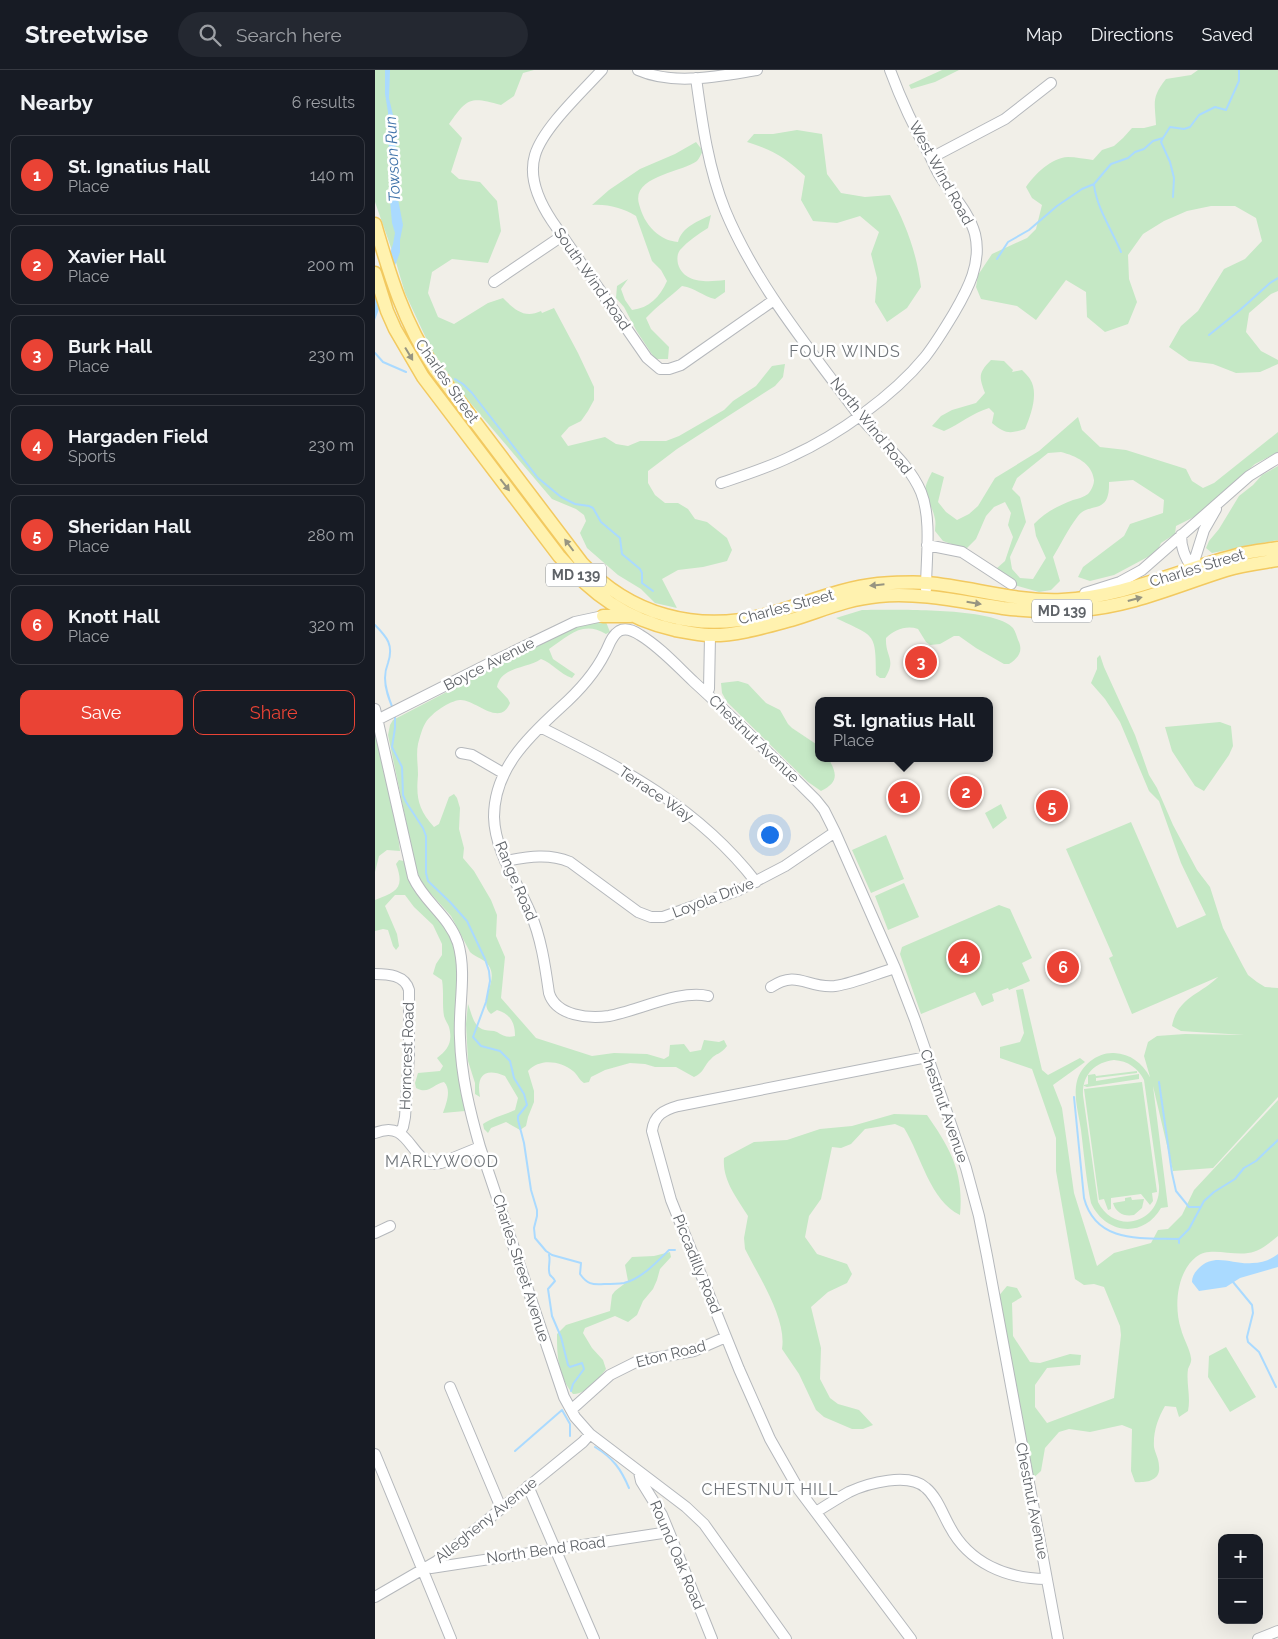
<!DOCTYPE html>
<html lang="en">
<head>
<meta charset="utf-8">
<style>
  body { margin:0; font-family:Raleway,sans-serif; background:#242831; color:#f1f3f6 }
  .controls { position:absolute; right:15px; bottom:15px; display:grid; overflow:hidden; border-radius:10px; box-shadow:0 5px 20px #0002 }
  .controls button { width:45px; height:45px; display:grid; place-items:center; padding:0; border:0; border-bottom:1px solid #363941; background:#171b24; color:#f1f3f6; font:25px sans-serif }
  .you { position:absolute; left:394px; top:764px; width:18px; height:18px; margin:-12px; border:4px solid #fff; border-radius:50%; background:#1a73e8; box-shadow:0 0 0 8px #1a73e833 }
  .badge { display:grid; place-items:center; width:32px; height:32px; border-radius:50%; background:#ea4335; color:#fff; font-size:16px; font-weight:700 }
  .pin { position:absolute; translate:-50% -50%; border:2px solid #fff; box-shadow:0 1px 5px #0006 }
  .popup { position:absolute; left:440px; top:627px; width:178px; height:65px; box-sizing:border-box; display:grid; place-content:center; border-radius:10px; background:#171b24; filter:drop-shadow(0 1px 4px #0005); font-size:16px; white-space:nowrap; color:#9ea1a6 }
  .popup b { font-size:19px; color:#f1f3f6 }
  .popup::after { content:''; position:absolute; left:50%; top:100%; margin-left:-10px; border:10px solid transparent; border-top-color:#171b24 }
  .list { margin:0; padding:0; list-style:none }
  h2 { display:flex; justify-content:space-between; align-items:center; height:65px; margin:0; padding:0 20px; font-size:21px }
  h2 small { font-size:16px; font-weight:400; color:#9ea1a6 }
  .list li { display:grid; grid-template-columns:32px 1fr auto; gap:15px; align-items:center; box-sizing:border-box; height:80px; margin:0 10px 10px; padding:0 10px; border:1px solid #363941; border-radius:10px }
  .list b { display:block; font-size:19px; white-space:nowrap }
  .list p { margin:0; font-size:16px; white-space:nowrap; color:#9ea1a6 }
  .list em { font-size:16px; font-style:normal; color:#9ea1a6 }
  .actions { display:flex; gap:10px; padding:15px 20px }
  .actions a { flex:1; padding:11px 0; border:1px solid #ea4335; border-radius:10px; text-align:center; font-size:18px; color:#ea4335 }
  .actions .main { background:#ea4335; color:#fff }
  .icon { flex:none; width:28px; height:28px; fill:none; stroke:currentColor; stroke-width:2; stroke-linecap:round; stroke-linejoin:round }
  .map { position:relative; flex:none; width:903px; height:1569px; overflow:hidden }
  header { display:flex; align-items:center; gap:30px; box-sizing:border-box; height:70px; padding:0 25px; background:#171b24; border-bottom:1px solid #363941 }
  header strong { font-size:24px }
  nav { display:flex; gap:28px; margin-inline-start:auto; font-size:18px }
  .search { width:350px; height:45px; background:#242831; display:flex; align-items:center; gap:12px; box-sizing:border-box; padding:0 18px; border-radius:28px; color:#9ea1a6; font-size:19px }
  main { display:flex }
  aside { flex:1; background:#171b24 }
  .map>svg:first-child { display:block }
  .green { fill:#c5e8c5; fill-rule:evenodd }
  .water { fill:#aadaff }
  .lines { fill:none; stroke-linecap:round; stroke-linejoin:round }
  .stream { stroke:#aadaff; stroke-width:2 }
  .minor-casing { stroke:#b5b8bc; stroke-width:12 }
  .major-casing { stroke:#f2c960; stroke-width:15 }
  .minor { stroke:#fff; stroke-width:10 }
  .major { stroke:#fff2af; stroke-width:12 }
  .oneway { fill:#979581 }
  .labels { text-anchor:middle; stroke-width:5; stroke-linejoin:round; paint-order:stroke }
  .shield { fill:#fff; stroke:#8f9295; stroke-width:1 }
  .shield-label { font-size:14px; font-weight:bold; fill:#5f6368 }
  .street-label { font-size:15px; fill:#5f6368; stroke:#fff }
  .water-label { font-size:16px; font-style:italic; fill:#4174aa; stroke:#fff }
  .neighbourhood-label { font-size:16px; letter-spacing:1px; fill:#70757a; stroke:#fff }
</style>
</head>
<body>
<header>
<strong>Streetwise</strong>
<div class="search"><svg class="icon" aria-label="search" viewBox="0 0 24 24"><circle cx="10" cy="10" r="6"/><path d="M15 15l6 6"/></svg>Search here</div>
<nav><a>Map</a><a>Directions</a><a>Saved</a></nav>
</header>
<main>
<aside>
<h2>Nearby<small>6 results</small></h2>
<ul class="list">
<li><span class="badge">1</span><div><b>St. Ignatius Hall</b><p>Place</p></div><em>140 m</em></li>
<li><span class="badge">2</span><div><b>Xavier Hall</b><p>Place</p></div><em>200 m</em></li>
<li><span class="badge">3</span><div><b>Burk Hall</b><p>Place</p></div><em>230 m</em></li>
<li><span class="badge">4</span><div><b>Hargaden Field</b><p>Sports</p></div><em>230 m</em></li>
<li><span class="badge">5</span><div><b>Sheridan Hall</b><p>Place</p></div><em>280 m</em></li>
<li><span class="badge">6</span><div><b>Knott Hall</b><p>Place</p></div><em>320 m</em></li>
</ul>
<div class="actions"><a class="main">Save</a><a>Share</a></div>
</aside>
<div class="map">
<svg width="903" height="1569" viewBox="0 0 903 1569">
  <rect width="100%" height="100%" fill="#f1efe8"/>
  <!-- green -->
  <path class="green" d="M0,0h159l-11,3 -9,23 -13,9c-31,-9 -34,-7 -52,19l13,14 -11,34 8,7 21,3 17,19 4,30 -13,32 -36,-4 -20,13 -4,21 10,24 16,7 34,-21 15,-5c11,11 21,21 38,13l1,2 12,-5 24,45 16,34v13l-6,11 -7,10 -12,6 -8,9 7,10 37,-9 11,7 12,2 12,-5h26l13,-5 45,-26 9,-9 23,-15 16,-20 13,-2 -2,13 -8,9 -98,63 -29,22v12l7,12 10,8h13l10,6 7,10 12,3 20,16 5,12 -5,11 -24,6 -25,3 -16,9 15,29 -22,-5 -14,-14 -23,-14 -31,-27 -7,-15 6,-12 -2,-6 -8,-6 -24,-10 -91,-107 -29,-41 -27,-58 -10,-34 -20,-57z
    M567,0h17l-24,12 -24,7 -2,-4z
    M823,0h80v221l-7,3 -22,19 -3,19 15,19 17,9v4l-18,8 -24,1 -23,-9 -24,-3 -20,-14 12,-21 17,-15 26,-42 21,-10 17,-18 -6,-23 -21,-12h-24l-24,5 -23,10 -21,13 -15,21 1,24 8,23 -9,22 -23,8 -18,-15 -1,-25 -20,-12 -30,40 -19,-14 -36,-7 -5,-12 2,-12 14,-21 35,-16 9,-9 6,-24 -10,-7 -6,-11c9,-13 25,-29 42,-30 8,0 17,2 25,3l9,-10 12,-4 9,-8 9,-10h12l12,-3c-1,-23 -5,-27 10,-46l25,-4z
    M422,60l25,4 5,40 14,19 24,4 25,-2c16,29 27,59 31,92l-14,21 -20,14 -12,-20 2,-24 -6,-24 8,-22 -19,-16 -23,7 -24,-2 -12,-21 4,-24c-19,-18 -32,-26 -58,-34l7,-8h19z
    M321,72l7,9c-2,3 -4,8 -6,10 -14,11 -66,15 -58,43 3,11 7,19 15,27 8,7 14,10 24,11 4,-15 20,-21 33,-27l-3,13c-10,6 -20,13 -28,22 -3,4 -3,9 -2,14 6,20 30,18 47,16v12l-10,7c-13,-3 -19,-11 -33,-13 -12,11 -25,20 -36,32l5,11 18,18 -1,12h-13l-19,-29 -12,-23 -8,-9 1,-12 11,-7 -7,10 4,11 7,10c17,-2 28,-13 35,-29l-6,-11 -9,-9 -16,-45c-14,-8 -27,-12 -44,-11l17,-15 31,-21 35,-15z
    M616,290l13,1 9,9 -1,2 10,-2c3,3 6,6 8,9 9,14 1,36 -5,50 -15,5 -20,5 -33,-6l2,-10 -5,-5c-17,5 -29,16 -45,23l-12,-5 9,-10 11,-6 24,-7 9,-10c-6,-16 -7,-20 6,-33z
    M703,347l4,13 18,17 26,3 60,19 6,12 11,7 11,-5 64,-51v20l-23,12 -57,51 -22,11 -1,8 -14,9 -4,9 -43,23 -24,6 -12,-4 5,-10 41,-31 6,-12 33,-11 1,-13 -31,-20 -24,2c1,34 -19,19 -31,34 -10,13 -17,28 -25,41l7,24 -9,9 -12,2 -25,-7 -18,-16 9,-8 8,-24 -5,-12 3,-12 -6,-11 -11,5 -8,9 -10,23 -10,10 -23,-8 -8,-10c0,-3 1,-8 0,-12 -5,-24 -18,-19 -3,-47l12,5 -6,25 8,10 11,8 12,-6 9,-8 17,-28 44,-27zM686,382c15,4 31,11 33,28 0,5 -3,11 -6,14 -4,3 -10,5 -15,6 -15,6 -28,12 -39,24l2,12 10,22 -13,21 -13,-1 -8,-9 -2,-12 16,-35 -6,-25 -8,-8 5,-11 31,-25z
    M903,396v74l-66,13 -6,-5 3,-7 10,-12 20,-33 14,-11 9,-10z
    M487,540c30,0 133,-3 151,18 3,4 4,10 6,14 4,10 -1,16 -10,22h-5l-28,-16 -17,-12h-5l-14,8 -10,1 -4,-3 -8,-13c-12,-4 -24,1 -32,9 -1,19 11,21 -1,40h-5l-4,-3c0,-44 -2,-38 -40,-57z
    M221,552h10l4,10 -4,2c-24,-14 -37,2 -57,15l4,10 22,15 -3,4c-12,-4 -20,-15 -31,-19 -14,10 -40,7 -44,28l11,12 2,4c-10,25 -35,-4 -50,-3 -11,1 -28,13 -34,22 -4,6 -6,15 -8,22 -2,10 0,21 0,31 -2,23 0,34 16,52l5,-3 10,-27 5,-3 3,4 3,10 -1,21 5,19 -1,10 11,13 17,29 6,15 -1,21 9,21 -4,41 35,40 56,18 22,-3 33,1 17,5 5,-3 1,-11 14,-1 6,8 11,-2 3,-10 15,2 5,-2 3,6c-7,9 -11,7 -16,13 -7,6 -7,14 -17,18l-18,-10h-21l-10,-3 -15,-1 -25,7 -14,7 -2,5 -5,1c-5,-3 -6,-8 -11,-12 -13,-10 -33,-13 -45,0l6,20v11l-6,15 -2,9 -6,4 -14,-8 -15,6 -3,5 -4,-4 -1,-5c10,-7 22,-9 32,-14l3,-12 -13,-22c-21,-9 -29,0 -25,21l-5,-3v-11l-7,-22 -2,-37 2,-20c4,10 5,23 17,26 4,1 8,0 12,2 6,4 11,6 18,4 0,-14 -5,-22 -18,-26l-6,4c-14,-12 8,-32 -2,-48 -5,-8 -13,-8 -19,-14l-19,-36 -29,-32 -6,-15 -28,-134 2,-10 3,-5 163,-85 24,-11z
    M725,585l4,12 31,68 14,40 8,13 16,37 24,45 13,17 13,41 20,38 5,9 9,7 8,5 13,1v109l-65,71 -40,3 -20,-85 15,121 -7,1c-18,31 -56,26 -70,-5 -5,-24 -7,-49 -10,-73 -2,-15 -8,-34 -4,-49 4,-16 21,-29 37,-28 17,1 28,10 36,24l-6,-21 4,-14 9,-6 28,-2 59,1 -63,-4 -9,-5c5,-28 29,-32 46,-49l-86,37 -23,-56 4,-2 -47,-107 65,-27 46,106 29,-13 -25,-52 -22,-62 -10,-10 -29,-69 -15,-23 -14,-16 6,-14v-11zM739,990c14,1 24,8 30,20l15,106c2,37 -44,50 -61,16l-15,-107c-1,-20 12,-33 31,-35z
    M363,611l10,3 18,19 14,7 8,14 4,4 27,18v12h9c10,16 10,25 -7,33l-13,-9 -81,-80 -5,-9 -1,-10z
    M845,652l11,4 2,20 -4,9 -25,36 -9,-5 -23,-35 -7,-24z
    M0,661l21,90 4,30 -13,-1 -8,6 -4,16z
    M626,734l6,14 -14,11 -8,-16z
    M511,765l18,44 -33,14 -19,-43z
    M24,790l5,1 4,18 6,11 22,24 13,19 5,13 4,23 -3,60 6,61 4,21 -22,2c3,-9 9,-23 1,-31 -11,2 -15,13 -28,6l-1,-5 3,-10 22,-2 3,-5 -6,-8c11,-8 16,-16 12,-31 -1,-3 -4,-7 -5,-11 -2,-11 0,-24 -2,-36l-9,-6 3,-10 6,-9v-11l-9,-19 -19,-18 -9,-12h-10l-10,11 12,28 2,12 -3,4 -3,-4 -5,-16 -5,-1 -8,2v-31c22,-8 30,-12 21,-36z
    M529,813l15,34 -31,13 -13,-34z
    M624,835l11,4 22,49 -10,5 8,18 -21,9 -1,-2 -16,6 2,7 -12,5 -7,-14 -54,22 -21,-60 2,-7z
    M648,919l19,81 6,5 32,-17 5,4 -32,23 9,23 12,85 23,73 17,-13 37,-10 7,-13 10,-1 14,-14 12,-25 84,-90v136c-9,7 -18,16 -30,17 -16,3 -39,-7 -52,4 -20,16 -22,51 -15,72 2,9 9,20 10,29 1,4 -2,8 -3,11 -2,14 3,28 0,42l-9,6 -3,-10 -11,-1c-7,12 -12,26 -11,41 1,6 5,12 5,19 2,15 -13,17 -24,16l-4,-11 1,-42 -10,-4 -32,7 -21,-3 -10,3 -14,16 -4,23 -10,9 -34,-182 10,-12 10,2 5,9 -10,6 1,33 17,26 10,1 30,-9 11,1 -1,10 -33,3 -12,17v22l12,16 67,-25 7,-63 -1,-9 -16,-39 -10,-3 -10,1 -9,-6 -19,-108v-33l-24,-69 -32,-11v-11l20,-5 4,-9 -8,-43z
    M762,1001v2l-41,5v3l43,-7v5l-52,8 -3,-1v-1l4,-1v-9l7,-1 1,2z
    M767,1012l15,110 -5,1 1,8 -3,4 -9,-11 -30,4v11l-3,1 -4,-11 -5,1 -15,-111z
    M519,1044l33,1c23,33 37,57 33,100 -30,-14 -39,-60 -56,-87l-9,-4 -30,5 -14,15 -10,4 -9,-1 -11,52 -12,17 -4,21 12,17 30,10 5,10 -5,9 -19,9 -17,15 10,41 -1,31 10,19 8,6 21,6 14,15 -10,4h-11l-28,-12 -8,-7 -17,-36 -17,-25c5,-30 -23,-72 -37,-100l-1,-11 4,-22c-11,-18 -26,-36 -24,-58l30,-16 33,-2 33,-11 32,-3z
    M756,1127l1,3 12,-1 -2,9 -8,7c-10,2 -18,-2 -21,-12l12,-2v-3z
    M295,1182l1,5 -11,12 -3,11 -4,9 -10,12 -6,14 -9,7 -13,-6 -30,12 -2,5 9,15 11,12 3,9c-7,10 -21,26 -33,25 -15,-19 -16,-37 -16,-60l9,-9 44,-14 2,-16 3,-4 13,-10 -3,-16 7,-8 22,-1z
    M851,1277l30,50 -26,15 -22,-35 1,-21z"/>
  <!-- water -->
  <path class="water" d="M10,0h5l-1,28 4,17 -1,12 4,18 -1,10 3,9 -1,30 6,31 -3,15v12l-25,68v-21l18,-55 2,-11 -3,-10 -3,-34 3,-21 -3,-10 -1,-46 -3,-18z
    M903,1184v13l-38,11 -14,9 -27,4 -7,-9c0,-6 3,-10 7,-14 15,-16 35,-3 53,-5 10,0 18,-3 26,-9z"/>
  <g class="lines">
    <!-- stream -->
    <path class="stream" d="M788,68l-2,4 9,20 4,16 -1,19
      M719,115c3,24 18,45 27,67
      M622,189l11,-17 21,-12 28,-24 25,-17 12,-5 17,-20 17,-6 7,-6 9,-3 9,-8 10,-3 7,-11 14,2 6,-2 9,-12 16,-8 11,3 13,-29v-11
      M834,265l31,-25 30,-27 8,-5
      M0,283l8,9 23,10
      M80,309l8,5 9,9 66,85 23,19 14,7 14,2 4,2 8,14 19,16 2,16 18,15 2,4v10l11,8
      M0,555c12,12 19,20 13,38 -2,5 -3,9 -3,15 0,11 4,21 8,31
      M20,646v12l-3,19 10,20 1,28 3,7 17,26 3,8v37l2,8 22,21 17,19 18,38 4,12 1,10 -4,21 -13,35 8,9 19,5 10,10 4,17 10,16 3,11 -9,11v4l6,23 7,47 6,20v6l-3,12 1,10 11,13 6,4 29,8 -1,11c7,10 12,11 24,10 6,0 13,0 20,-1 17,-4 33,-21 45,-33h6
      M784,1012l13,91 4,18 13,16h12
      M699,1027l10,101c12,46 58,40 95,41
      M804,1173v-4l10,-10 15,-28 10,-9 21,-13 9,-11 12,-7 22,-21
      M174,1185c2,6 -2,14 1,20 2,2 4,3 5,6l-7,8 4,27 9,21 7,28 2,2 12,-4 2,6 -11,15 -2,7
      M858,1212l19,23 1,8 -6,24 1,5 11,10 17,35
      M220,1377c18,11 26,22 34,41
      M140,1381l47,-41 8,14v12"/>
    <!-- minor casing -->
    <g class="minor-casing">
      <path id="minor" d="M227,0c-20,22 -59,58 -67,85 -7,23 5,48 17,66l95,137 13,11h9l12,-4 93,-65
        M263,0c36,16 81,6 119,0
        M321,8c6,44 12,90 29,132 31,75 84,138 132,203 20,26 51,48 64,79 11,27 5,67 5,97
        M556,88l74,-39 46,-36
        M119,212l68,-46
        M346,413c24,-8 49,-16 71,-27 46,-21 101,-60 133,-99 11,-14 20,-29 29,-44 14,-24 28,-50 21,-79 -6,-22 -23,-39 -35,-58 -4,-6 -7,-14 -10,-20 -16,-28 -29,-56 -40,-86
        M806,465c0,13 4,22 11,33
        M552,475l35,7 49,32
        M817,498l12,-38 12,-21
        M710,523l35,-11 22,-12 107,-94 29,-18
        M331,623l3,-4 1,-53
        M0,639l38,168c11,25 36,39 45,66 9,31 0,64 2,95 1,38 10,74 20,109l84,250 11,20 15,17 96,73 18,17 82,115
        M0,651l119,-60 81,-39 28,-6
        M165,657c82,41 158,80 216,155
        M86,683l11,2 31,18
        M130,791c23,-4 43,-8 65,1l68,50 13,5h12l76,-27 46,-24 50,-34
        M0,904c13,0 30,1 34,16v65l-4,62 -2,10 -3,5
        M396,917c27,-18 36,2 64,-1 20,-3 40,-12 60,-18
        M333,926c-27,-7 -71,15 -99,20 -20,3 -53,0 -60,-23 -4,-28 -8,-56 -19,-81 -13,-31 -35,-60 -36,-95 0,-47 33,-79 66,-109 18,-16 34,-33 45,-55 4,-7 6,-17 14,-22 7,-4 15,0 21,4 20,12 37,31 54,47 42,38 82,78 122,118l8,10 11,22 60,136 20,52 51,148 13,48 8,40 71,383
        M0,1063c32,-13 33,19 55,31l11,-1 39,-16
        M0,1163l15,-7
        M75,1317l51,121
        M196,1340l39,-35 28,-14 56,-10 32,-14
        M0,1384l76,185
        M264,1402l2,9 21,34 7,17 43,107
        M153,1416l66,153
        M441,1442c11,-7 22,-14 33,-20 19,-9 60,-20 77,-4 11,9 17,27 24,39 19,36 57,52 96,52
        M56,1498l238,-36
        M0,1527l62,-36 146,-119 7,-8
        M536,1569l-112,-149 -29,-51 -31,-70 -68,-169 -19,-69c2,-16 12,-21 26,-25l249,-49
        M883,1569l20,-8"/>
    </g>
    <!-- major casing -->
    <g class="major-casing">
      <path id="major" d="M0,154c15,52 29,99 60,145l147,194c48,52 115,70 183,52 38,-10 74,-27 113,-31 15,-1 33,-2 49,-1 45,4 89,19 135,17 62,-3 119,-31 179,-46 12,-3 25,-4 37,-6
        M0,203l12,38 8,18 28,48 136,179c33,38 66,63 116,74 11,2 23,5 34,5 26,1 56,-8 82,-15 30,-9 55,-21 88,-24 42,-4 83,6 124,12 25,3 51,4 76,2 51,-3 99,-25 147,-40 17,-5 34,-7 52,-10
        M228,546h28"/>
    </g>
    <!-- minor -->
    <use href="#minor" class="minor"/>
    <!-- major -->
    <use href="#major" class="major"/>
  </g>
  <!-- one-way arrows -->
  <defs><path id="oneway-solid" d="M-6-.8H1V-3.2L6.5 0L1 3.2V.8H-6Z" transform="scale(1.25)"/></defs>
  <g class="oneway">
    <use href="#oneway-solid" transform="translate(34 284) rotate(59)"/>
    <use href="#oneway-solid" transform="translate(130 415) rotate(52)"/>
    <use href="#oneway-solid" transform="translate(194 475) rotate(-127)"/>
    <use href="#oneway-solid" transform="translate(502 515) rotate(174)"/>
    <use href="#oneway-solid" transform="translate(760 529) rotate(-15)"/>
    <use href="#oneway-solid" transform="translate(599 533) rotate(9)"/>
  </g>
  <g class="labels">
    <!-- shield labels -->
    <g class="shield">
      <rect x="171" y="493.5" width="60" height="23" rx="4"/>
      <rect x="657" y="529.5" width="60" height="23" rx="4"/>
    </g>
    <g class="shield-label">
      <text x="201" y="510">MD 139</text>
      <text x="687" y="546">MD 139</text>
    </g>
    <!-- street labels -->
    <g class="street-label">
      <text transform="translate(566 103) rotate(61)" y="5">West Wind Road</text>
      <text transform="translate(217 209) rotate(55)" y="5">South Wind Road</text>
      <text transform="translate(72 311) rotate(55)" y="5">Charles Street</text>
      <text transform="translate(496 356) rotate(51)" y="5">North Wind Road</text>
      <text transform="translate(822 498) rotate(-17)" y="5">Charles Street</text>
      <text transform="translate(411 537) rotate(-15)" y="5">Charles Street</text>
      <text transform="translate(114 594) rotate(-27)" y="5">Boyce Avenue</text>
      <text transform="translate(379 669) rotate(44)" y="5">Chestnut Avenue</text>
      <text transform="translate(281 724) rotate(34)" y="5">Terrace Way</text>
      <text transform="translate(141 811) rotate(67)" y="5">Range Road</text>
      <text transform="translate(338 828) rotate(-21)" y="5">Loyola Drive</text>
      <text transform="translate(32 986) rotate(-88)" y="5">Horncrest Road</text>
      <text transform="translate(569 1036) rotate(71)" y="5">Chestnut Avenue</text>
      <text transform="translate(322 1194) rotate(68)" y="5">Piccadilly Road</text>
      <text transform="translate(146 1198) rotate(72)" y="5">Charles Street Avenue</text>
      <text transform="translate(296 1284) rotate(-14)" y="5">Eton Road</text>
      <text transform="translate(657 1431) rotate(79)" y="5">Chestnut Avenue</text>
      <text transform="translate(111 1450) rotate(-39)" y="5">Allegheny Avenue</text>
      <text transform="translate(171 1480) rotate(-8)" y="5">North Bend Road</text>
      <text transform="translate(302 1485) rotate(67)" y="5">Round Oak Road</text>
    </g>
    <!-- water labels -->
    <g class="water-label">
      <text transform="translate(17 89) rotate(-93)" y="6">Towson Run</text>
    </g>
    <!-- neighbourhood labels -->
    <g class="neighbourhood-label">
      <text x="470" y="287">FOUR WINDS</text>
      <text x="67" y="1097">MARLYWOOD</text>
      <text x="395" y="1425">CHESTNUT HILL</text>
    </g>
  </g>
</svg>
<div class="controls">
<button>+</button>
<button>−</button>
</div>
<div class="you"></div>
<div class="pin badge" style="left:529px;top:727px">1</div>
<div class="popup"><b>St. Ignatius Hall</b>Place</div>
<div class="pin badge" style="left:591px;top:722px">2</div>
<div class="pin badge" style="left:546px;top:592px">3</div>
<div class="pin badge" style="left:589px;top:887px">4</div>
<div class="pin badge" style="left:677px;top:736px">5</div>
<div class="pin badge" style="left:688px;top:897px">6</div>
</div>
</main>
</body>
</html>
